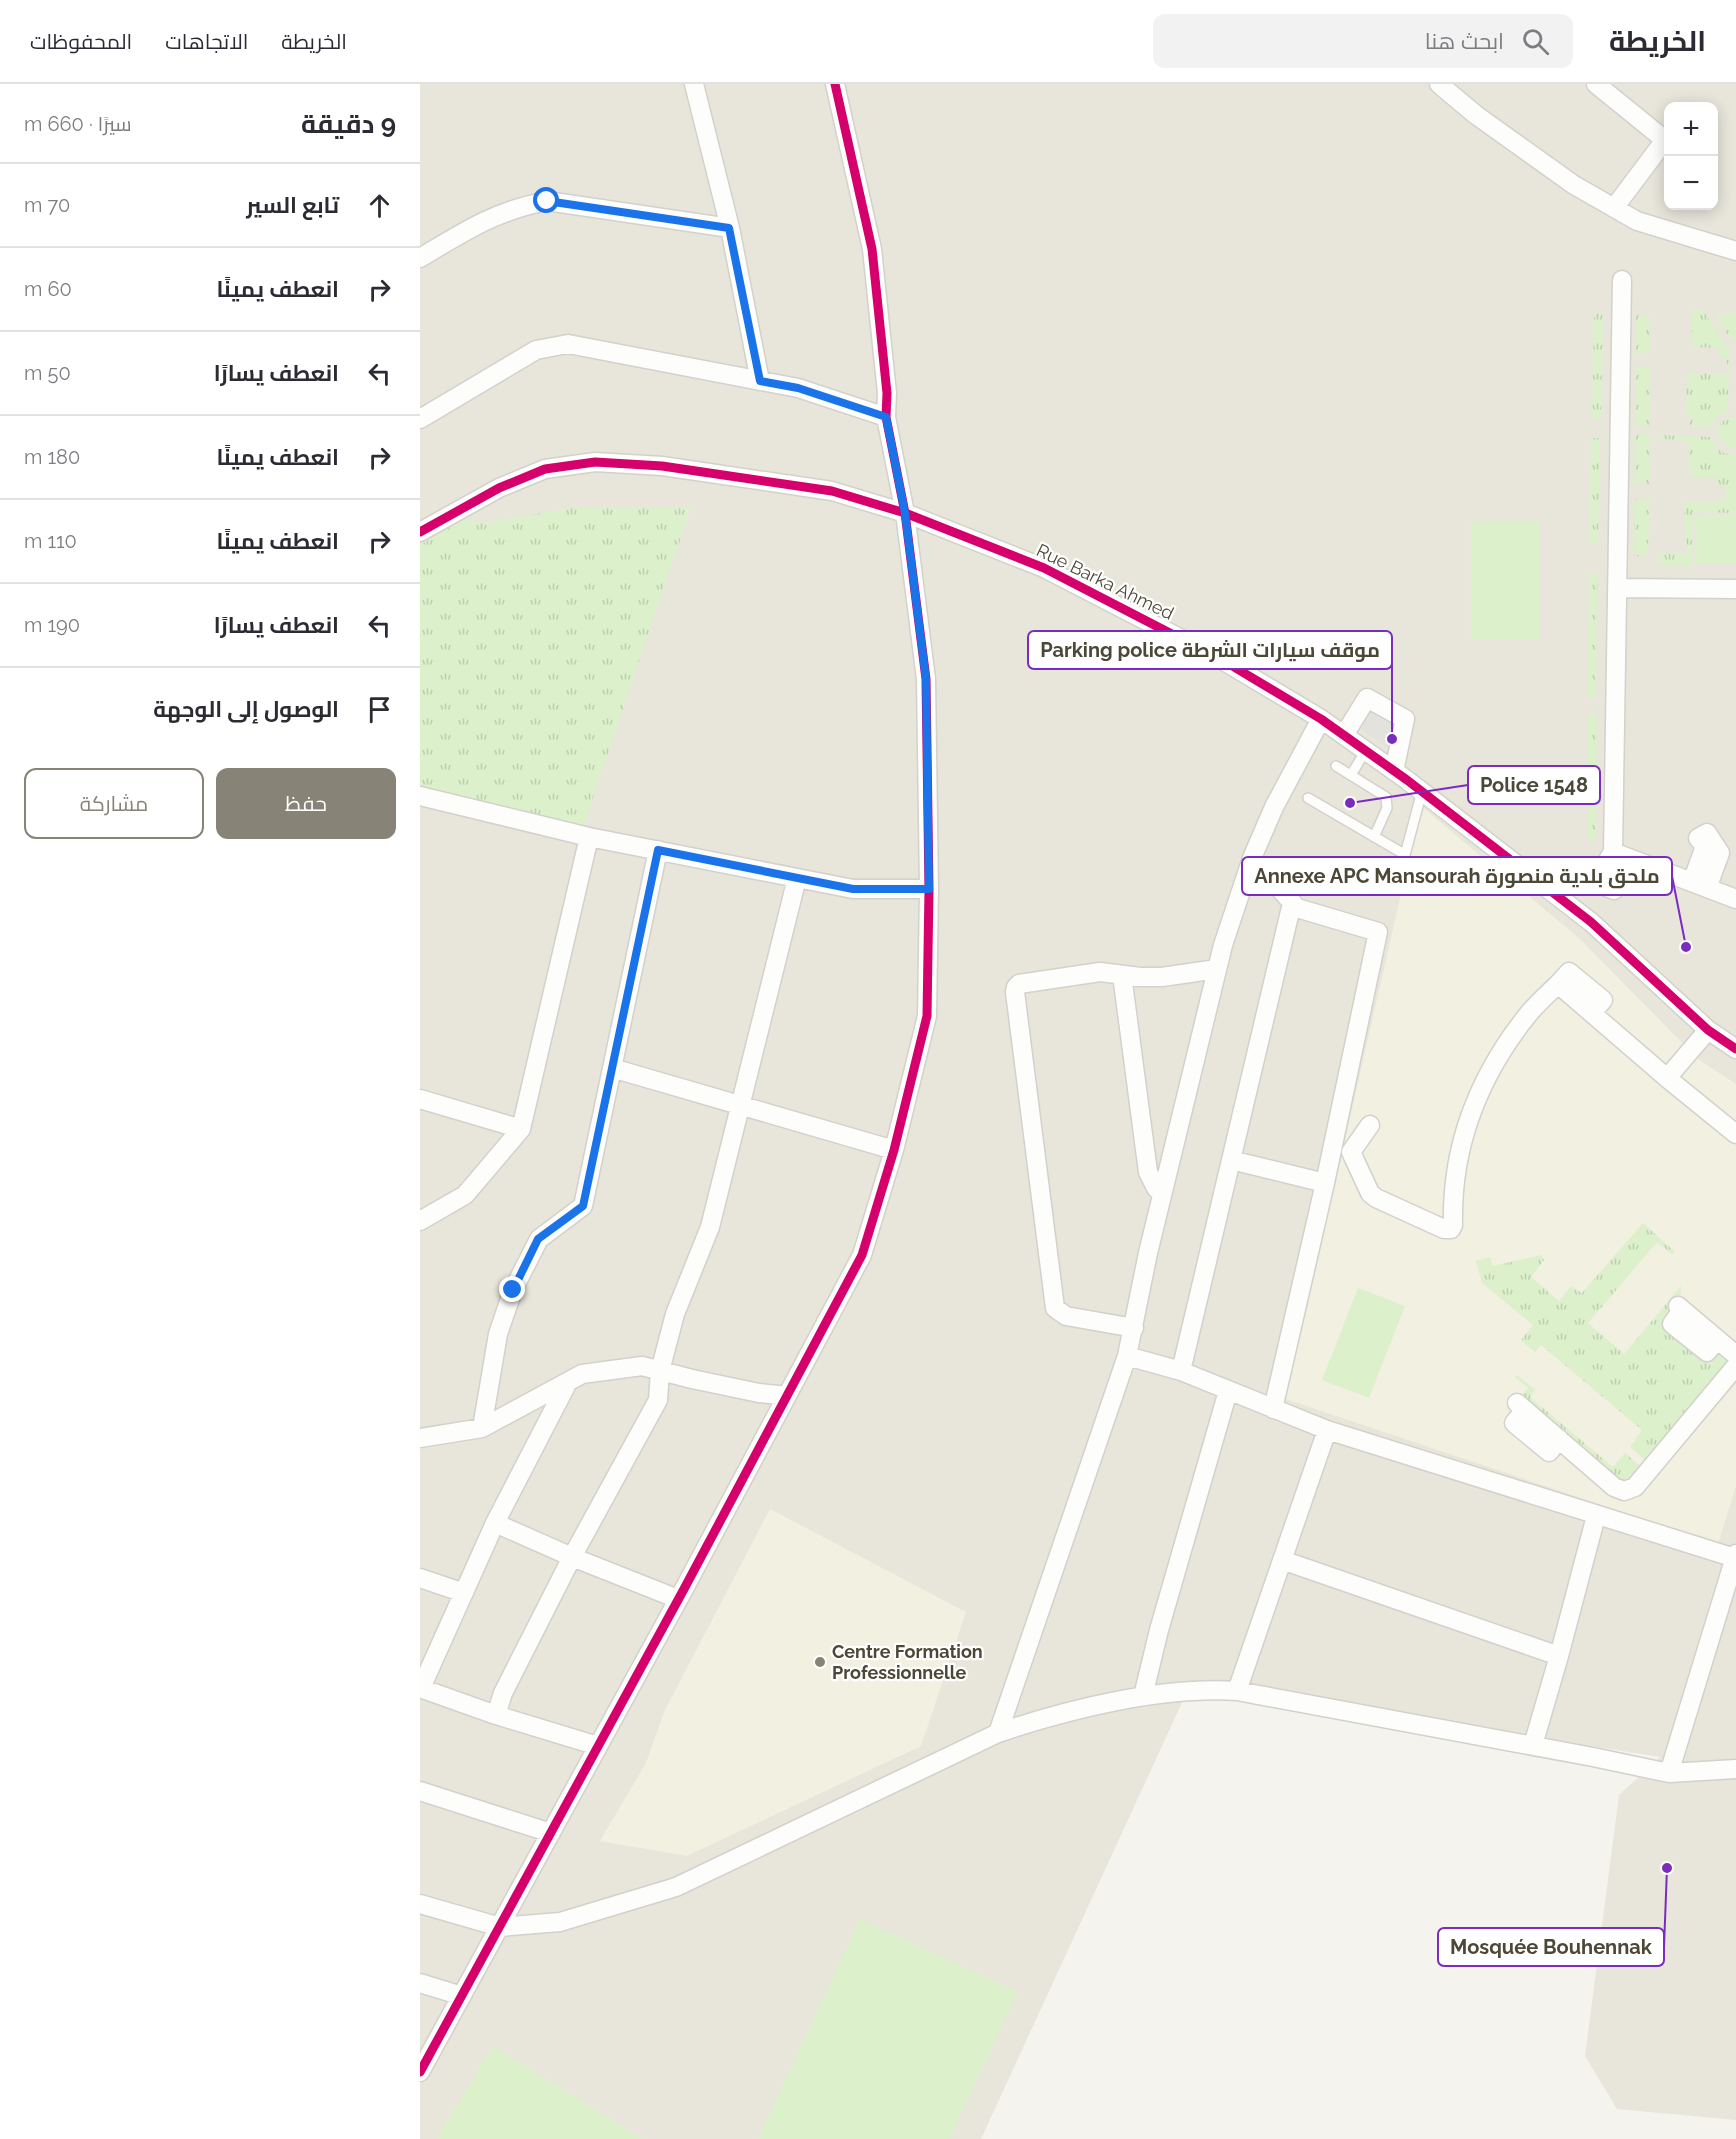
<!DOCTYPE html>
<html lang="ar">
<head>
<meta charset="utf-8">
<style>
  body { margin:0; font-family:Raleway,Cairo,sans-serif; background:#f2f2f3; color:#2b2b33; direction:rtl }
  .controls { position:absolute; right:18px; top:18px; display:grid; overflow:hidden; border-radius:12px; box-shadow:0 3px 15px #0003 }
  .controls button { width:54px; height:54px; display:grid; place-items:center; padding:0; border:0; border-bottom:2px solid #e1e1e2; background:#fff; color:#2b2b33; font:30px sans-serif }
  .stop { position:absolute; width:18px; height:18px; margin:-14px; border:4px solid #1a73e8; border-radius:50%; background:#fff }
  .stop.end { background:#1a73e8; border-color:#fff; box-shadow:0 2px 6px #0008 }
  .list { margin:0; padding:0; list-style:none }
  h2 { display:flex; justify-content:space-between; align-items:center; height:78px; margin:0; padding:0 24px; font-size:26px }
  h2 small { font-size:20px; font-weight:400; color:#7c7c81 }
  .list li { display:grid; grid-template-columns:39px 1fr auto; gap:18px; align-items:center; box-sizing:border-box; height:84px; padding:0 24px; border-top:2px solid #e1e1e2 }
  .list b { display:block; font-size:22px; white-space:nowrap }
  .list em { font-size:20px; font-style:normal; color:#7c7c81 }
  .actions { display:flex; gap:12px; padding:18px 24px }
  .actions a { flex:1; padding:14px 0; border:2px solid #878477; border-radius:12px; text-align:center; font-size:21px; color:#878477 }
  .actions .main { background:#878477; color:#fff }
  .icon { flex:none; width:33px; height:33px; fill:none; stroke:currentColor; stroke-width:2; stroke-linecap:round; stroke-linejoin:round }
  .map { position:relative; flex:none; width:1316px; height:2055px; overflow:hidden; direction:ltr }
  header { display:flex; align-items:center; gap:36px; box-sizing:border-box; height:84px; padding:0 30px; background:#fff; border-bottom:2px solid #e1e1e2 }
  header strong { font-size:28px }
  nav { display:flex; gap:33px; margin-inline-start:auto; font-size:21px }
  .search { width:420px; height:54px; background:#f2f2f3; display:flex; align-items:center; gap:15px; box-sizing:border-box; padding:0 21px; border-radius:12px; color:#7c7c81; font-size:22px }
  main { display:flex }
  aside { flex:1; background:#fff }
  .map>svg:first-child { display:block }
  .residential { fill:#e8e6db; fill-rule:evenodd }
  .education { fill:#f2f0e0 }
  .grass { fill:url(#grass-tufts) }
  .park { fill:#dcf0cc }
  .parking { fill:#e3e2dd }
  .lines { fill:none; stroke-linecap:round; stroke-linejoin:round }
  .service-casing { stroke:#d2d1cb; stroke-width:12 }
  .minor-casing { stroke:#d2d1cb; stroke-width:21 }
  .service { stroke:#fdfdfc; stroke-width:9 }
  .minor { stroke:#fdfdfc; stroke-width:18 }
  .cycleway-casing { stroke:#fff; stroke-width:13 }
  .cycleway { stroke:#d6006c; stroke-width:9 }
  .route { stroke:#1a73e8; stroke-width:8 }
  .poi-dot { fill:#878477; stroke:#fff; stroke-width:2 }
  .labels { text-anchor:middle; stroke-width:4.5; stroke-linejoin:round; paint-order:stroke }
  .street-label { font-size:18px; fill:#4c4837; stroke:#fff }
  .poi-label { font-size:18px; font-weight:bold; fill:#4c4837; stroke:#fff; text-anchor:start }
  .leader { fill:none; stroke:#7b2cbf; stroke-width:2 }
  .callout-dot { fill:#7b2cbf; stroke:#fff; stroke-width:2 }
  .callout { fill:#fff; stroke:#7b2cbf; stroke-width:2 }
  .callout-label { font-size:20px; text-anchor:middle; font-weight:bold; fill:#4c4837 }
</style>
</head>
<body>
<header>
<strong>الخريطة</strong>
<div class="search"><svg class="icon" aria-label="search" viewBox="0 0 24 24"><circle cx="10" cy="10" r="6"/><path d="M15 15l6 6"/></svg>ابحث هنا</div>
<nav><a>الخريطة</a><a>الاتجاهات</a><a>المحفوظات</a></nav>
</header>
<main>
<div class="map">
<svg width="1316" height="2055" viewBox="0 0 1316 2055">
  <defs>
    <pattern id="grass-tufts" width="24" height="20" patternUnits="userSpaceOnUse" patternTransform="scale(1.5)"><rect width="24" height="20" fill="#dcf0cc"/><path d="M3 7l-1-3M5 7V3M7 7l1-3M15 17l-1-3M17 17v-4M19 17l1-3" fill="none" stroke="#becfb0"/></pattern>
  </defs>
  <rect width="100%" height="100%" fill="#f4f3ee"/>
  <!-- residential -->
  <path class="residential" d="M0,0h1316v2036l-119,-11 -32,-53 34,-261 41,-38 -469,-74 -210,456h-561zM1248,22h46v100h-46z"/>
  <!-- education -->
  <path class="education" d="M1001,722l159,133 118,120 38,25v402l-18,58 -432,-145z
    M350,1425l196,103 -45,134 -234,110 -87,-15 46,-78 18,-51z"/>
  <!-- grass -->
  <path class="grass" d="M1272,225h10l27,40 -1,62 -12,7 -5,9 -22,-1v-12l-3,-1 1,-40h40v-16h-7v-9l-28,-1z
    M1174,229l9,1 -2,105h-9z
    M1295,229l21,1v24l-2,3 -4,-2z
    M1215,231h14v38h-14z
    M1215,284h15l-1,57h-14z
    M1308,333h8v32l-11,-3 -7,-9 1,-12z
    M1215,350h14v50h-15z
    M1240,351l51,2c4,13 12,18 25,18v58l-43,-1 -1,53h-35l1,-11h29v-11l-2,-1 -1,-41h41l1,-15 -8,-1 -1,-8h-28v-36l-29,-2z
    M1171,354h9l-2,106h-9z
    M1214,415h15l-1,57h-14z
    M150,424h121l-108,319 -163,-41v-241l43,-25 23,3z
    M1169,489h8l-1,125h-8z
    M1168,629l9,1 -1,125h-9z
    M1223,1139l31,28 -2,3 -15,-12 -69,81 36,31 57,-68 -1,14 38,48 12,10 -85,102 -15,-13 12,-17 -101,-85 -6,7 -14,-12 12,-15 -51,-42 -6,-22 14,-4 3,9 48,-11 3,5 -13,17 28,24 12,-15 11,7z
    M1097,1291l18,15 -5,7 83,70 12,-14 15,13 -10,13 -9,4 -102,-85 9,-10 -13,-11z"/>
  <!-- park -->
  <path class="park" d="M1275,431l41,1v48l-41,-1z
    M1051,438h69v117h-69z
    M938,1204l47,18 -36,92 -47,-18z
    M440,1835l158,73 -69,147h-191z
    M73,1962l150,93h-207z"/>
  <!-- parking -->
  <path class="parking" d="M942,607l51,25 -9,44 -57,-41z"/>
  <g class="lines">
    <!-- service casing -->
    <g class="service-casing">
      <path id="service" d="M916,682l50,31 1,11 -13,29
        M931,691l15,-25
        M888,714l96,56
        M981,786l21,-79"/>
    </g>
    <!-- minor casing -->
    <g class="minor-casing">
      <path id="minor" d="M274,0l36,144 30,153
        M1019,0l37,31 98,70 63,36 99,30
        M1176,0l69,56 -51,68
        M0,174c45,-27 75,-47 127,-57l183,27
        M1202,196l-9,572 123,47
        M0,335l116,-69 32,-6 230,44 88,29
        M0,448l79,-44 46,-19 50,-7 67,4 170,25 73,22 139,55 180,93 97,58 86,61 184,142 117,108 28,19
        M1197,504l119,1
        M924,651l23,-37 38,21 -11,52
        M0,712l169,41 264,52h76
        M1193,768l-19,30 20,8 19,-30
        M832,774l45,50 81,24 -53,251
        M1272,798l13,-36 -7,-8 9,-5 13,20 -13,35
        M702,891l26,197 8,16 6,5
        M1138,900l11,-12 34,28 -11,13
        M1288,946l-41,48 69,56
        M192,984l282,82
        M0,1015l101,30
        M950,1041l-19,27 19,41 6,5 68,31h7l2,-4c-2,-79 25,-147 73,-208 10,-13 22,-23 32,-33l109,94
        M811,1076l94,23 -52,226
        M0,1137l45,-26 56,-66 68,-292
        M1258,1222l58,49
        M1262,1226l-10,14 35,28 10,-13
        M714,1244l-68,-12 -11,-8 -40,-316 1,-5 3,-3 81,-12 40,5h22l55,-8
        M707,1272l54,15 146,59 408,128
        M761,1287l111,-468
        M1097,1319l97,84 10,4 11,-4 101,-121
        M1105,1326l-11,13 35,29 10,-13
        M62,1344l16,-94 15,-44 26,-51 44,-33 75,-356
        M0,1354l62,-10 100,-54 60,-8 50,13 67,14 28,3
        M75,1439l77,34 106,42
        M862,1476l277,96
        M0,1494l44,15
        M0,1604l76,27 102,31
        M1,1604l74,-165 73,-141
        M817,1607l90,-261
        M723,1612l16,-66 69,-239
        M76,1631l7,-22 69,-136 86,-157 2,-29 15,-57 35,-87 87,-349
        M578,1649l129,-377 21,-103 75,-308 29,-87 22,-51 47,-88
        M1113,1661l26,-89 37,-140
        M1249,1689l67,-219
        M0,1707l131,42
        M0,1820l80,23 60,-5 116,-35 322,-154c71,-24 164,-47 239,-42l356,66 76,16 67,-4
        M0,1899l42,13
        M0,1988l264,-483 178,-334 32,-105 33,-134 2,-127 -3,-210 -21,-166 -19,-96 1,-24 -15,-144 -37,-165"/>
    </g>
    <!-- service -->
    <use href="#service" class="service"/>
    <!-- minor -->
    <use href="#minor" class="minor"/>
    <!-- cycleway casing -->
    <g class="cycleway-casing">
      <path id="cycleway" d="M0,448l79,-44 46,-19 50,-7 67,4 170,25 73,22 139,55 180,93 97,58 86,61 184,142 117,108 28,19
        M0,1988l264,-483 178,-334 32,-105 33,-134 2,-127 -3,-210 -21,-166 -19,-96 1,-24 -15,-144 -37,-165"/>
    </g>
    <!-- cycleway -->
    <use href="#cycleway" class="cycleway"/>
  </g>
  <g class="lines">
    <!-- route -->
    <path class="route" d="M93,1206l25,-51 45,-33 75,-356 195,39h76l-3,-210 -21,-166 -19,-96 -88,-29 -38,-7 -31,-153 -182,-27"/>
  </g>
  <!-- markers -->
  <circle class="poi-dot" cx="400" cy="1578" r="6"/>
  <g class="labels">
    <!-- street labels -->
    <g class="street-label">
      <text transform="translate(685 498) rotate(26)" y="6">Rue Barka Ahmed</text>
    </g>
    <!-- poi labels -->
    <g class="poi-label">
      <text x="412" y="1574">Centre Formation<tspan x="412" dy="21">Professionnelle</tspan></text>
    </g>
  </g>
  <!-- callouts -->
  <path class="leader" d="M972 655L972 566M930 719L1048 701M1266 863L1252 792M1247 1784L1244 1863"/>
  <g class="callout-dot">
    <circle cx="972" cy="655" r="6"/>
    <circle cx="930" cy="719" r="6"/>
    <circle cx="1266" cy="863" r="6"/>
    <circle cx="1247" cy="1784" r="6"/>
  </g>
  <g class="callout">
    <rect x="608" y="547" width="364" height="38" rx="6"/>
    <rect x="1048" y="682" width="132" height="38" rx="6"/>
    <rect x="822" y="773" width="430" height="38" rx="6"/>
    <rect x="1018" y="1844" width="226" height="38" rx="6"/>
  </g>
  <g class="callout-label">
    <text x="790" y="573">Parking police موقف سيارات الشرطة</text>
    <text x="1114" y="708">Police 1548</text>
    <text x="1037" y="799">Annexe APC Mansourah ملحق بلدية منصورة</text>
    <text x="1131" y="1870">Mosquée Bouhennak</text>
  </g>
</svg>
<div class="controls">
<button>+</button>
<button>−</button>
</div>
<div class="stop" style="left:127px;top:117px"></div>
<div class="stop end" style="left:93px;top:1206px"></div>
</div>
<aside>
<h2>9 دقيقة<small>سيرًا · 660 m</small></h2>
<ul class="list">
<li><svg class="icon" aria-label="ahead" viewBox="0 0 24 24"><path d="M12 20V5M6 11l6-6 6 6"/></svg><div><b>تابع السير</b></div><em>70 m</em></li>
<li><svg class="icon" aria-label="right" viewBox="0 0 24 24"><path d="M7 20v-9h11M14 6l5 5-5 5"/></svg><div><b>انعطف يمينًا</b></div><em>60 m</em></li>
<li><svg class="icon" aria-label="left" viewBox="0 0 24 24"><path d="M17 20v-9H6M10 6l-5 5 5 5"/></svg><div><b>انعطف يسارًا</b></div><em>50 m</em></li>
<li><svg class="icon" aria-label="right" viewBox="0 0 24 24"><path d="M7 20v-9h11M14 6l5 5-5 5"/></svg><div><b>انعطف يمينًا</b></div><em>180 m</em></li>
<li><svg class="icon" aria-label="right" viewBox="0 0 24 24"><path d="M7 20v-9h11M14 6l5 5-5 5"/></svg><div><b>انعطف يمينًا</b></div><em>110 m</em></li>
<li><svg class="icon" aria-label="left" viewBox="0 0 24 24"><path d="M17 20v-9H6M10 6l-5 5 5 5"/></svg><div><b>انعطف يسارًا</b></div><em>190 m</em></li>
<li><svg class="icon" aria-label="arrive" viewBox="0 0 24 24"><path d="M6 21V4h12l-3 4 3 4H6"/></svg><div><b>الوصول إلى الوجهة</b></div></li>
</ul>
<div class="actions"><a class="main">حفظ</a><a>مشاركة</a></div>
</aside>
</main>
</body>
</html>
